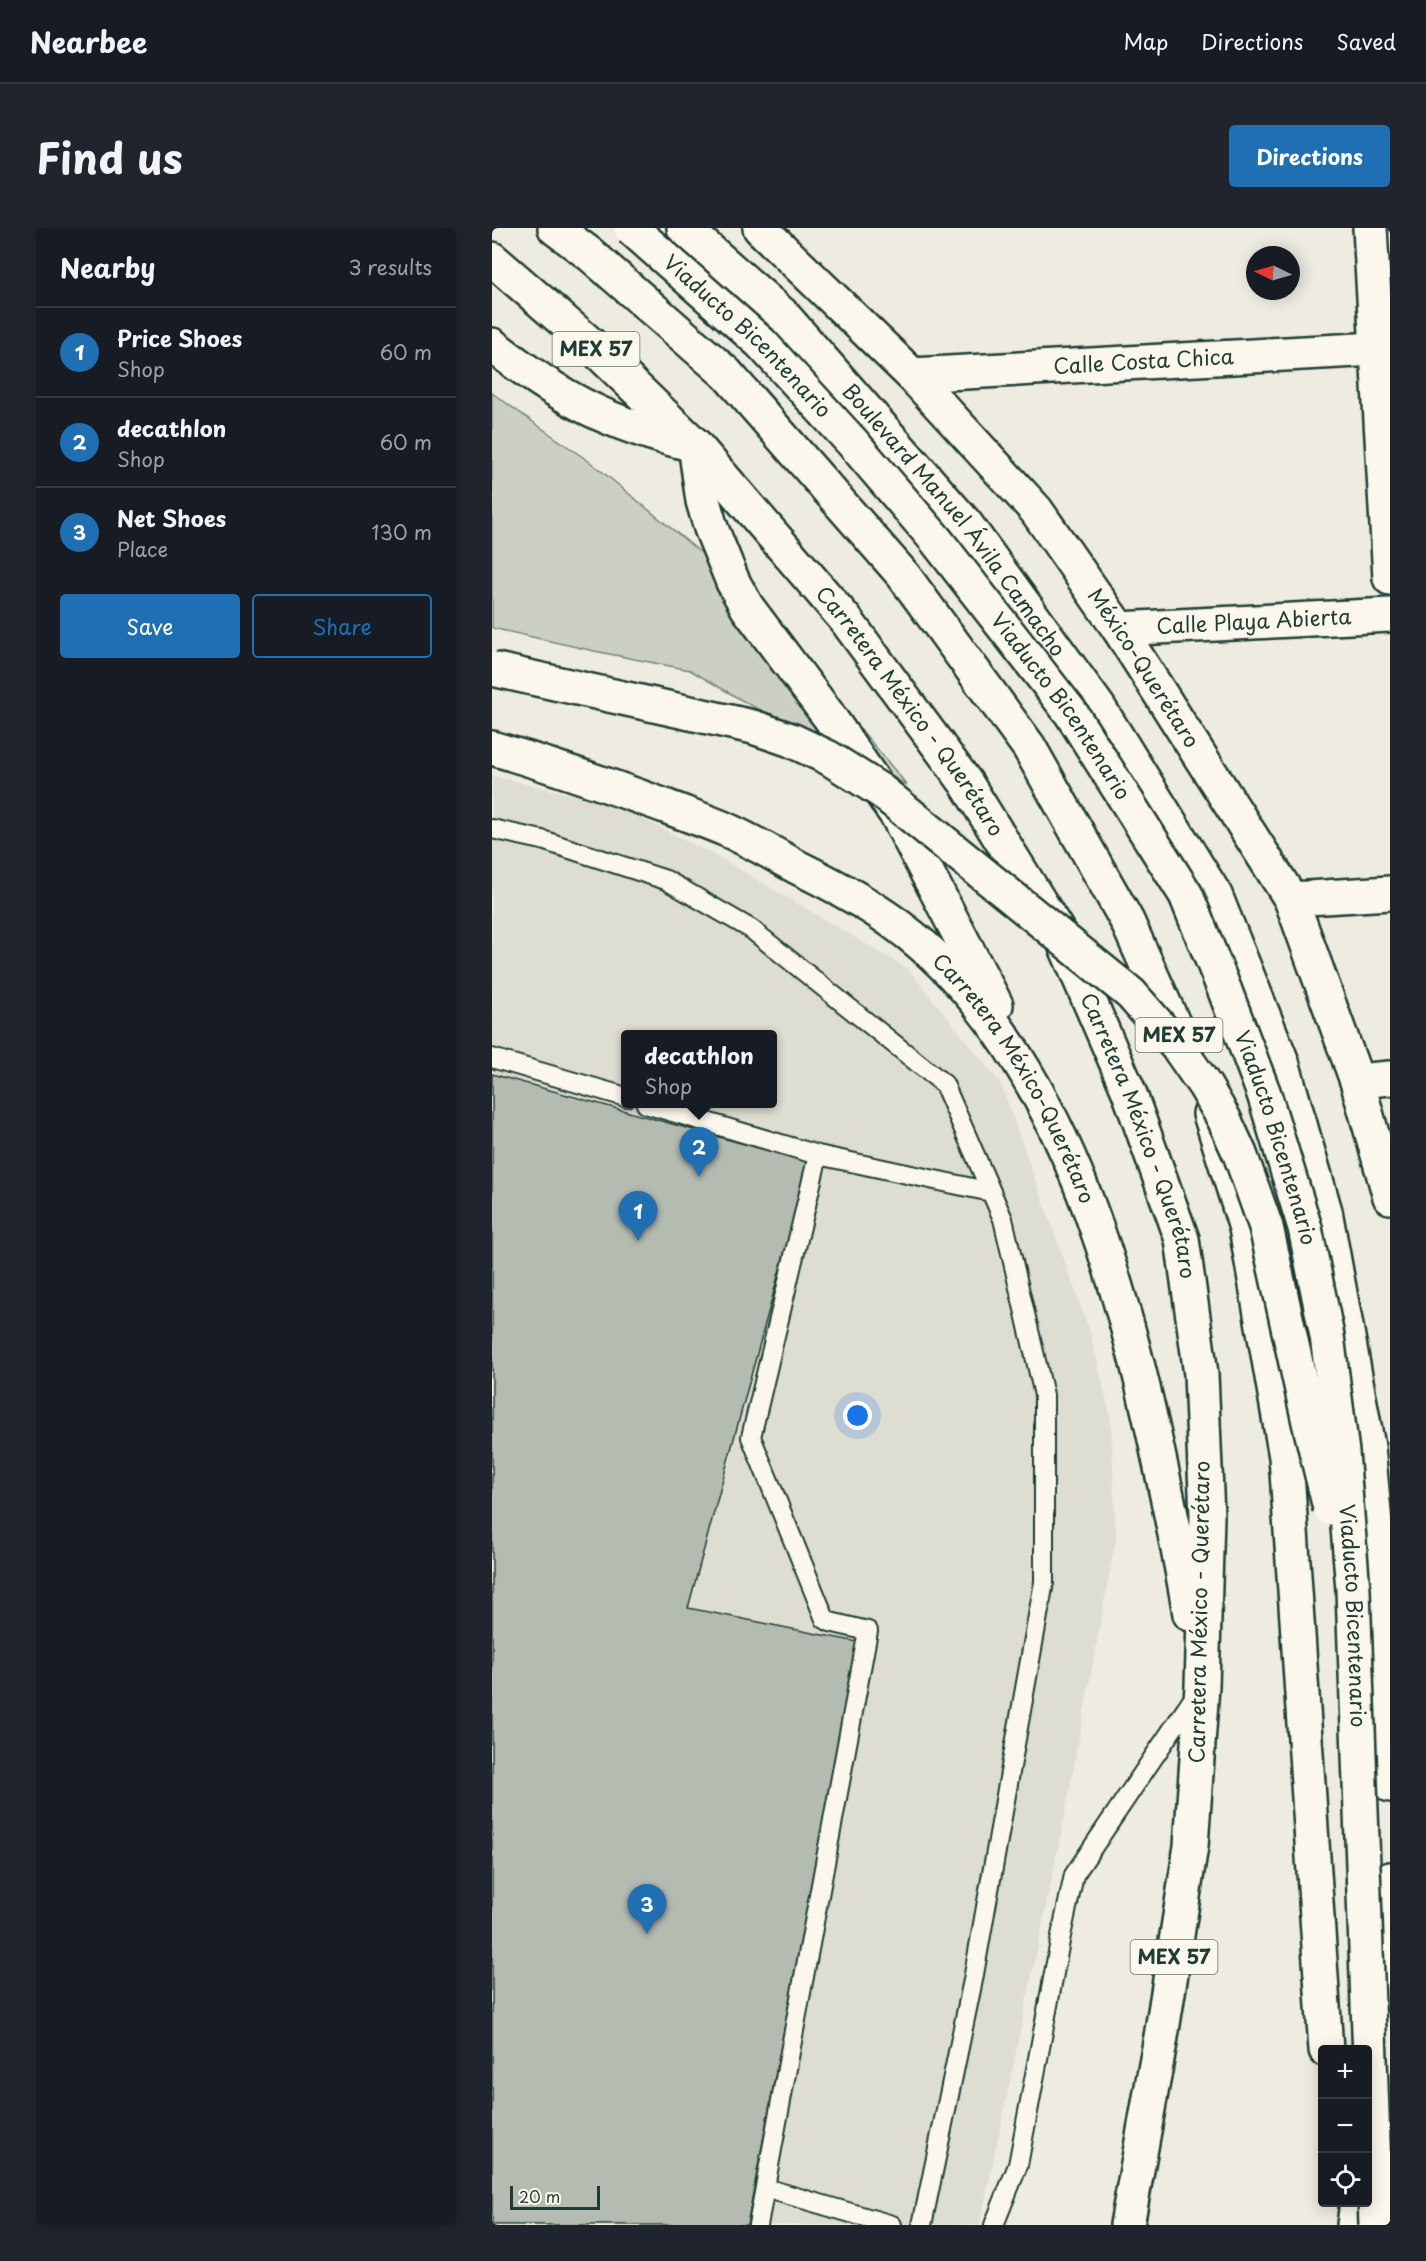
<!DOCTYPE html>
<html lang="en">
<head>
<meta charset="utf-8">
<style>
  body { margin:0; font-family:"Playpen Sans",sans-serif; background:#20242c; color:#f1f3f6 }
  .controls { position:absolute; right:18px; bottom:18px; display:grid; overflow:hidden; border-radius:6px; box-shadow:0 3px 15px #0003 }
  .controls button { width:54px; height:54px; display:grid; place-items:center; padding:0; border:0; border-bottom:2px solid #363941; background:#171b24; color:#f1f3f6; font:30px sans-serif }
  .compass { position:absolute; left:754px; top:18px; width:54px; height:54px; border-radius:50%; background:#171b24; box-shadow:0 3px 15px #0003; rotate:275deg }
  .scale { position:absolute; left:18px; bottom:15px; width:90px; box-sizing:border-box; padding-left:6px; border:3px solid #1f3d34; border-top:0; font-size:16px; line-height:21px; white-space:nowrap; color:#1f3d34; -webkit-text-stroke:4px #fbf7ec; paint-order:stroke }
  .you { position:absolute; left:366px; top:1188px; width:21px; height:21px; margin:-15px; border:4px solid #fff; border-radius:50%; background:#1a73e8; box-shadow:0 0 0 9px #1a73e833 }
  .badge { display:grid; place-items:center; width:39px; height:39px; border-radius:50%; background:#1f6fb2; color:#fff; font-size:20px; font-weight:700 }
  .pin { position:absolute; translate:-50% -50px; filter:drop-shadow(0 2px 3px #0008) }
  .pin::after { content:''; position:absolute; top:32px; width:21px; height:18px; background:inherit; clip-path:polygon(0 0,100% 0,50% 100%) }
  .popup { position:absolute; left:129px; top:802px; width:156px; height:78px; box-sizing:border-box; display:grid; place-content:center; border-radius:6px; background:#171b24; filter:drop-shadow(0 2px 4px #0005); font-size:20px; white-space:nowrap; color:#9ea1a6 }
  .popup b { font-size:22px; color:#f1f3f6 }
  .popup::after { content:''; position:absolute; left:50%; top:100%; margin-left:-12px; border:12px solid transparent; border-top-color:#171b24 }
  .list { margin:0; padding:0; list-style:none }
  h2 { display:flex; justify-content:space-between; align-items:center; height:78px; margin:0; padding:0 24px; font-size:26px }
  h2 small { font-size:20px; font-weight:400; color:#9ea1a6 }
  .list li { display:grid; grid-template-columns:39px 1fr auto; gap:18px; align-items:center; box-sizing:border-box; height:90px; padding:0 24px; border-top:2px solid #363941 }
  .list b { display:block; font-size:22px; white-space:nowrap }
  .list p { margin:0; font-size:20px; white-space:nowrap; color:#9ea1a6 }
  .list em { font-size:20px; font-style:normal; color:#9ea1a6 }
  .actions { display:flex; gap:12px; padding:18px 24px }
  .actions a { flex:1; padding:14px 0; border:2px solid #1f6fb2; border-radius:6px; text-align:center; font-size:21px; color:#1f6fb2 }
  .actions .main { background:#1f6fb2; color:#fff }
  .icon { flex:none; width:33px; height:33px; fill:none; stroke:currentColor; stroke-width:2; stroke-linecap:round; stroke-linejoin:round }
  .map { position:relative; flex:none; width:898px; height:1997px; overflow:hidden; border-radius:6px }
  header { display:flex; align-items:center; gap:36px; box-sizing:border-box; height:84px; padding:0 30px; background:#171b24; border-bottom:2px solid #363941 }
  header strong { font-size:28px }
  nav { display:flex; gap:33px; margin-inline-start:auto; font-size:21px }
  .intro { display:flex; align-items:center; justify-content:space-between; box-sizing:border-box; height:144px; padding:0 36px }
  h1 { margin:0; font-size:42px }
  .button { padding:15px 27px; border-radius:6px; background:#1f6fb2; color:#fff; font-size:21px; font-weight:700 }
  main { display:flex; gap:36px; padding:0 36px }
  aside { flex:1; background:#171b24; border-radius:6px; box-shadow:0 3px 15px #0003 }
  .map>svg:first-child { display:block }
  .built { fill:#ddddd2; fill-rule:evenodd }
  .green { fill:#cbcfc4; stroke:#75867c; stroke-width:1.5 }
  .building { fill:#b4bbb0; stroke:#1f3d34; stroke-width:1.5 }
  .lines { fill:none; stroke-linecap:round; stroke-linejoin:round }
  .service-casing { stroke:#1f3d34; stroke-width:22 }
  .minor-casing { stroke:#1f3d34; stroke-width:38 }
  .primary-casing { stroke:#1f3d34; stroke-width:38 }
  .trunk-casing { stroke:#1f3d34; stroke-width:38 }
  .service { stroke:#fbf7ec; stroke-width:18 }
  .minor { stroke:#fbf7ec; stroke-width:33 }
  .primary { stroke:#fbf7ec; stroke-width:33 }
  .trunk { stroke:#fbf7ec; stroke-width:33 }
  .motorway-bridge-casing { stroke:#1f3d34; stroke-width:38; stroke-linecap:butt }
  .motorway-bridge { stroke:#fbf7ec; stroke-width:33 }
  .labels { text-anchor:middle; stroke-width:5; stroke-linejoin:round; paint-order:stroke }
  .shield { fill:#fbf7ec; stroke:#61756b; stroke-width:1.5 }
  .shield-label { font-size:20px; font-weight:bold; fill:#1f3d34 }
  .street-label { font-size:21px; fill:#1f3d34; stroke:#fbf7ec }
</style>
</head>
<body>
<header>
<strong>Nearbee</strong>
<nav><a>Map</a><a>Directions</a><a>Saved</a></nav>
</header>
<div class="intro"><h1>Find us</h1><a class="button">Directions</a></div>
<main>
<aside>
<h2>Nearby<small>3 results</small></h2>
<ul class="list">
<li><span class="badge">1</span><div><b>Price Shoes</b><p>Shop</p></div><em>60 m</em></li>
<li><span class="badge">2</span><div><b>decathlon</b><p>Shop</p></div><em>60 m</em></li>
<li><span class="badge">3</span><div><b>Net Shoes</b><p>Place</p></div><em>130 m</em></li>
</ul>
<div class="actions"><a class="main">Save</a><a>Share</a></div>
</aside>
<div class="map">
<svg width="898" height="1997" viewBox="0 0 898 1997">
  <rect width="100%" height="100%" fill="#eeece1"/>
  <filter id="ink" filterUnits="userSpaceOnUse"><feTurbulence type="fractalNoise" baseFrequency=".0167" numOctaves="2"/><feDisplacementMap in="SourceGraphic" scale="12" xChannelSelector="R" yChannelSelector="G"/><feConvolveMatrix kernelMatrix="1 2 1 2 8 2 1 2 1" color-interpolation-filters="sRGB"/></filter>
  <g filter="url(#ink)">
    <!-- built -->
    <path class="built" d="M0,548l91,21 48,16 91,46 186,110 93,115 89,248 21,86 5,121 -52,281 -84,405h-488zM134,806h146v70h-146z"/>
    <!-- green -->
    <path class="green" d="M0,165l102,72 134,110 97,111 82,99 -82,-45 -75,-35 -60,-35 -96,-19 -102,-23z"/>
    <!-- building -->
    <path class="building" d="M0,846l317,88 -121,446 170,34 -111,583h-255z"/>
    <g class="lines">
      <!-- service casing -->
      <g class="service-casing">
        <path id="service" d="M0,601l50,11 124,40 85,49 193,155 59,135 41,176v187l-71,398 -51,245
          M0,830l134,39
          M154,876l172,51 -67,282 74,182 5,3 38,9 -110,594
          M326,927l173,37
          M273,1960l127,37
          M502,1997l24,-60 43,-229 13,-61 123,-182"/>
      </g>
      <!-- minor casing -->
      <g class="minor-casing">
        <g id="minor">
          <path id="s1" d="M268,0l152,147 124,135 83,119 172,270 66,182 33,116"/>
          <path d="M878,0l20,350"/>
          <path id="s2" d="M420,147l464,-26"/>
          <path id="s3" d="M627,401l271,-14"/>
          <path d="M799,671l99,-6"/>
          <path d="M865,853l33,-3"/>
        </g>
      </g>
      <!-- primary casing -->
      <g class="primary-casing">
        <g id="primary">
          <path id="s4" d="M192,0l99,87 182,208 134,185 116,187 67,167 43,149 43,236 14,152 8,186"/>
          <path d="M0,117c69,54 118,80 203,100"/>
        </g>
      </g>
      <!-- trunk casing -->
      <g class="trunk-casing">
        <g id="trunk">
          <path d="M63,0l36,27 136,119 177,202 125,171 98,174 59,131"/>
          <path id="s5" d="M0,31l97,84 106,102 151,175 120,163 97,157 66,152 53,147 19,135 6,142 -5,170 -11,160 -30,191 -34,188"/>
          <path d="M203,217l8,56 8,27 22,54 14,25 81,108 70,102 98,188"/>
          <path id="s6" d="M0,520c58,17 116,37 173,58 20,8 42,15 62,24 24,11 47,24 70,37 35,17 69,35 100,58 153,112 218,333 257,510 13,60 26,119 36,179"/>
          <path d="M718,886l36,114 40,229 40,593"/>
          <path d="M886,1767l12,-116"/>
          <path d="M862,1997l3,-23"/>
        </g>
      </g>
      <!-- service -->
      <use href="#service" class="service"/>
      <!-- minor -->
      <use href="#minor" class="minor"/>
      <!-- primary -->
      <use href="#primary" class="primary"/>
      <!-- trunk -->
      <use href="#trunk" class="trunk"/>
      <!-- motorway-bridge casing -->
      <g class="motorway-bridge-casing">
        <g id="motorway-bridge">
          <path id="s7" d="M139,0l130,115 92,100 83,97 135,173 115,182 39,96 39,103 41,134 22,108 15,116 11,138 23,635"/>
          <path d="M0,441l261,58 38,13 38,18 52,33 250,203 49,56 25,36 19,33 16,35 26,73 43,195 21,86"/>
        </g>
      </g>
      <!-- motorway-bridge -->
      <use href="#motorway-bridge" class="motorway-bridge"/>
    </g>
  </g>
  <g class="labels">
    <!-- shield labels -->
    <g class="shield">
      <rect x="60.5" y="104" width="87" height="34" rx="4.5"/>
      <rect x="643.5" y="790" width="87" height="34" rx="4.5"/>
      <rect x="638.5" y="1712" width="87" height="34" rx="4.5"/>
    </g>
    <g class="shield-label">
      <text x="104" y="128">MEX 57</text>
      <text x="687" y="814">MEX 57</text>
      <text x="682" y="1736">MEX 57</text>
    </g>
    <!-- street labels -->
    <g class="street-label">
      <text dy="7" stroke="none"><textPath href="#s7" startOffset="159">Viaducto Bicentenario</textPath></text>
      <text dy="7" stroke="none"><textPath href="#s2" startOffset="232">Calle Costa Chica</textPath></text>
      <text dy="7" stroke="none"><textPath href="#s4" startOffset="399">Boulevard Manuel Ávila Camacho</textPath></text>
      <text dy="7" stroke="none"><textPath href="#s3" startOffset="135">Calle Playa Abierta</textPath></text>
      <text dy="7" stroke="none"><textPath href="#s1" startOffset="586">México-Querétaro</textPath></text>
      <text dy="7" stroke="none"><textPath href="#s7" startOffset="645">Viaducto Bicentenario</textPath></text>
      <text dy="7" stroke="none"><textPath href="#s5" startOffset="618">Carretera México - Querétaro</textPath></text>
      <text dy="7" stroke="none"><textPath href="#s6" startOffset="640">Carretera México-Querétaro</textPath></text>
      <text dy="7" stroke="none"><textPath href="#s5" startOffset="1104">Carretera México - Querétaro</textPath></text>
      <text dy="7" stroke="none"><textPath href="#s7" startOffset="1131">Viaducto Bicentenario</textPath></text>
      <text transform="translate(708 1384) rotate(-89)" y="7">Carretera México - Querétaro</text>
      <text dy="7" stroke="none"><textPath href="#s7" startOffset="1617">Viaducto Bicentenario</textPath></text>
    </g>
  </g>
</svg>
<div class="controls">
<button>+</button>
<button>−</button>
<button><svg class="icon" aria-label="locate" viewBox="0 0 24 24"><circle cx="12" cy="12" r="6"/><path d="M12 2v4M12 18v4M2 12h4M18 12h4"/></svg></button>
</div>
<svg class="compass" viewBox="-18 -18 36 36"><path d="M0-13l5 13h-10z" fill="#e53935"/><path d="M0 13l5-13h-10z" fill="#9ea1a6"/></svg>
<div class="scale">20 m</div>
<div class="you"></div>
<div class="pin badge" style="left:146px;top:1013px">1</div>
<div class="pin badge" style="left:207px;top:949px">2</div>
<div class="popup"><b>decathlon</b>Shop</div>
<div class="pin badge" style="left:155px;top:1706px">3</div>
</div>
</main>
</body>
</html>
